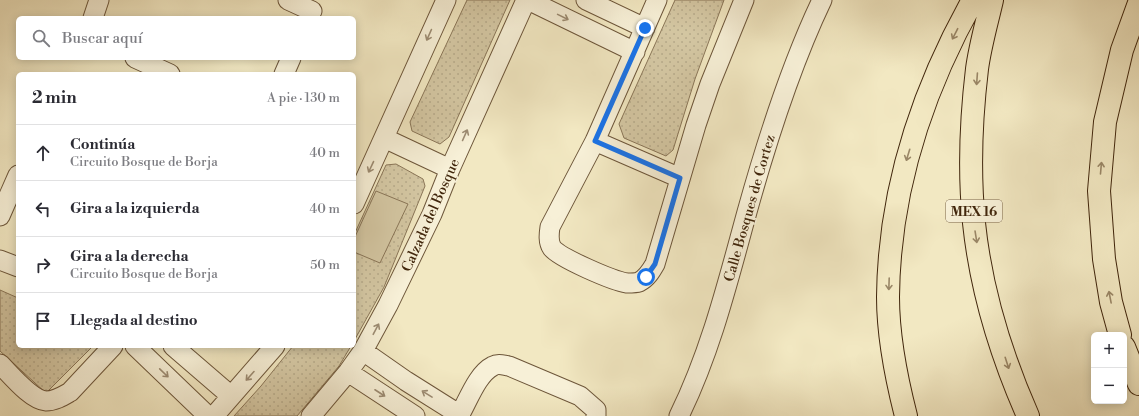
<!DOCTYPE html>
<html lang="es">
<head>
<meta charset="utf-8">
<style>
  body { margin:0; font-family:"Libre Bodoni",serif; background:#f7f7f7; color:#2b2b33 }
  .controls { position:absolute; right:12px; bottom:12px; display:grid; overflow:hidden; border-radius:6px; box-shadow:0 2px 10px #0003 }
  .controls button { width:36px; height:36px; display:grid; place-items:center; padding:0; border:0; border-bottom:1px solid #e1e1e2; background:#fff; color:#2b2b33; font:20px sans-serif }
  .stop { position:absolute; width:12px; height:12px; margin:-9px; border:3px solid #1a73e8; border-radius:50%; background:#fff }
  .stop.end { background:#1a73e8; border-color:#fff; box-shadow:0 1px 4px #0008 }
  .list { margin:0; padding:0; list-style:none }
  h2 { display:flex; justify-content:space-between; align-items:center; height:52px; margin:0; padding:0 16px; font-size:17px }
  h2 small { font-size:13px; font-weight:400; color:#7c7c81 }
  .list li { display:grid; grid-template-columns:26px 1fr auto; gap:12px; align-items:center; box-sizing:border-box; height:56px; padding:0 16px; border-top:1px solid #e1e1e2 }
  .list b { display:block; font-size:15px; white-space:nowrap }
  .list p { margin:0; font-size:13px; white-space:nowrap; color:#7c7c81 }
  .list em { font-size:13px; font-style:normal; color:#7c7c81 }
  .icon { flex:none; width:22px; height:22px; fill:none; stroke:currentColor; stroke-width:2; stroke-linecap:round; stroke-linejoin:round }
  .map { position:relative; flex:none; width:1139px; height:416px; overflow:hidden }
  .search { position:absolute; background:#fff; box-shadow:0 2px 10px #0003; left:16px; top:16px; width:340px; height:44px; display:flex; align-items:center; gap:10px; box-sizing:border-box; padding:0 14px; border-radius:6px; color:#7c7c81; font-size:15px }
  .panel { position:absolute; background:#fff; box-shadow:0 2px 10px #0003; left:16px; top:72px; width:340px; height:276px; border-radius:6px }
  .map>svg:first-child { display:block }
  .green { fill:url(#green-dots); stroke:#8a7658 }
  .pitch { fill:#d4c7a3; stroke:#8a7658 }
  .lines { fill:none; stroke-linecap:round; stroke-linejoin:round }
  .street-casing { stroke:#6d563a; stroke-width:21 }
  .highway-casing { stroke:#41260c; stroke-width:24 }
  .street { stroke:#f7f0d7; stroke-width:19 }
  .highway { stroke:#f2e8c2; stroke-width:22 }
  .oneway { stroke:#9c8b72 }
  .oneway2 { stroke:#9a8767 }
  .route { stroke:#1a73e8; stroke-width:5 }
  .labels { text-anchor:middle; stroke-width:3; stroke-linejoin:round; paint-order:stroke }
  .shield { fill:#f7f0d7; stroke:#786349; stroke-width:1 }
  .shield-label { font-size:13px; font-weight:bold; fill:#41260c }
  .street-label { font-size:14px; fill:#41260c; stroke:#f7f0d7 }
</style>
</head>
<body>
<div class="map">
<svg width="1139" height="416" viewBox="0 0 1139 416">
  <defs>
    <pattern id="green-dots" width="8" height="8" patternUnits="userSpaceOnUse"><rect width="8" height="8" fill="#d4c7a3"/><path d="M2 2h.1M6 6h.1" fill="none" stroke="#b7ab8b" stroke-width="1.8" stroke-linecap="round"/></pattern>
  </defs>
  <rect width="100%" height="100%" fill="#f2e8c2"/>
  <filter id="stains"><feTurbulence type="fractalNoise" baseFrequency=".005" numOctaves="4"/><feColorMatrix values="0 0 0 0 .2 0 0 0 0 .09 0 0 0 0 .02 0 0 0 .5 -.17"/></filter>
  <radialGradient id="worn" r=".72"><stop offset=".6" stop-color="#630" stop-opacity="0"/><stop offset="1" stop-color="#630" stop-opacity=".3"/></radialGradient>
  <!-- green -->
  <path class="green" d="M467,0h43l-61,137 -9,7 -28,-13 -2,-9z
    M675,0h49l-29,79 -22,71 -7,6 -42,-18 -5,-14z
    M396,164l27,15 2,7 -41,101 -30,54v-106l32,-70z
    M0,290l18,8v48h75l-47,47 -46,-42z
    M293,346h58l-12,20 -42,50h-63l27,-30z"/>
  <!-- pitch -->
  <path class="pitch" d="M376,191l32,13 -28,59 -26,-11v-13z"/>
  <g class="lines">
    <!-- street casing -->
    <g class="street-casing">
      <path id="street" d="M288,0l24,11
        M528,0l107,52
        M586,0l59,28
        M657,0l-62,141 -45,86c-1,7 -2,15 2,21 8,10 61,33 75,35 3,0 9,0 12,-1 8,-4 12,-11 16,-18l41,-139 14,-41 34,-84
        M93,18l6,-18
        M135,58l35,16
        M284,74l7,-16
        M384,138l66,31
        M595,141l85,37
        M354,204l92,-204
        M0,216l18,-41
        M0,260l18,7
        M135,346l73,70
        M173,346l58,50
        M363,351l43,30 54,34
        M0,364c11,11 31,36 46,37 9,0 17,-5 24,-9l43,-46
        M348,372l67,44
        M214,416l61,-70
        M311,416l37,-44 15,-21 25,-46 44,-91 18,-45 76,-169
        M459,416c9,-15 18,-42 34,-50 5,-3 10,-1 16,0l71,30 16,14v6
        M679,416c32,-65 49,-135 68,-204 20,-72 43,-145 75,-212"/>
    </g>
    <!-- highway casing -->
    <g class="highway-casing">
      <path id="highway" d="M992,0c-5,22 -12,46 -15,69 -6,50 -8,104 -3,154 7,67 27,132 54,193
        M1120,335l-9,-33 -7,-43 -5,-68 6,-69 17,-72 17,-47
        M1124,347l15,37
        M906,416c-10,-39 -18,-79 -18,-119 1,-105 34,-206 85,-297"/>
    </g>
    <!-- street -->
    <use href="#street" class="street"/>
    <!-- highway -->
    <use href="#highway" class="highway"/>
  </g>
  <!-- one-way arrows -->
  <defs><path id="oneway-shaft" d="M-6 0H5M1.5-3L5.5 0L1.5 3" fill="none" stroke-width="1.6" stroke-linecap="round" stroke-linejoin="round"/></defs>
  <g class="oneway">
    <use href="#oneway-shaft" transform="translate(563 17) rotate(26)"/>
    <use href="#oneway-shaft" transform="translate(429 35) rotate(114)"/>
    <use href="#oneway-shaft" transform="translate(465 135) rotate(-66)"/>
    <use href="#oneway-shaft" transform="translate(371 167) rotate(115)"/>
    <use href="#oneway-shaft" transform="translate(376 329) rotate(-62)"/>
    <use href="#oneway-shaft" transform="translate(164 373) rotate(44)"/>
    <use href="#oneway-shaft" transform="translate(250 376) rotate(132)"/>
    <use href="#oneway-shaft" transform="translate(380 393) rotate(33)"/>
    <use href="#oneway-shaft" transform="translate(427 394) rotate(-148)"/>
  </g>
  <g class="oneway2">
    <use href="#oneway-shaft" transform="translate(955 34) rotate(117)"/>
    <use href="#oneway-shaft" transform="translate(977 79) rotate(94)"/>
    <use href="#oneway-shaft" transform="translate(908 155) rotate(107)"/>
    <use href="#oneway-shaft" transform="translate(1101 168) rotate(-85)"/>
    <use href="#oneway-shaft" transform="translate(976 237) rotate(81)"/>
    <use href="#oneway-shaft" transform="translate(889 284) rotate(92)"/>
    <use href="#oneway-shaft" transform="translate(1110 297) rotate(-101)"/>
    <use href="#oneway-shaft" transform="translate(1007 363) rotate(72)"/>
  </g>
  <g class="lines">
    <!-- route -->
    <path class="route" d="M645,28l-50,113 85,37 -25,86 -9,13"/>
  </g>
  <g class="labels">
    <!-- shield labels -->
    <rect class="shield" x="946" y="200" width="56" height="22" rx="3"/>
    <g class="shield-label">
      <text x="974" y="216">MEX 16</text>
    </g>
    <!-- street labels -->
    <g class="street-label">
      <text transform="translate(749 208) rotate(-74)" y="5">Calle Bosques de Cortez</text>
      <text transform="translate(430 215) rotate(-66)" y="5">Calzada del Bosque</text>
    </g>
  </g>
  <rect width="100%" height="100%" filter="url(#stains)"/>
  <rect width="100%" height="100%" fill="url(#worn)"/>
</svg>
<div class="controls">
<button>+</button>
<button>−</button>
</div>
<div class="stop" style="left:646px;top:277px"></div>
<div class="stop end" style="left:645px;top:28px"></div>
<div class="search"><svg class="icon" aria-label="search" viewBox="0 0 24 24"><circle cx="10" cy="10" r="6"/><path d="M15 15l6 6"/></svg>Buscar aquí</div>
<section class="panel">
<h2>2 min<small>A pie · 130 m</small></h2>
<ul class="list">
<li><svg class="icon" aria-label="ahead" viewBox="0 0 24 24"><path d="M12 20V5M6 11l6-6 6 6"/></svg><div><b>Continúa</b><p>Circuito Bosque de Borja</p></div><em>40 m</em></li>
<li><svg class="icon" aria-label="left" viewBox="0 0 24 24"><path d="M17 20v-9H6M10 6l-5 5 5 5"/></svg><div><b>Gira a la izquierda</b></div><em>40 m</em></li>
<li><svg class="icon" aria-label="right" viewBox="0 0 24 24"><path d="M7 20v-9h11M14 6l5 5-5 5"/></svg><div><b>Gira a la derecha</b><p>Circuito Bosque de Borja</p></div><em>50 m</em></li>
<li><svg class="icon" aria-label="arrive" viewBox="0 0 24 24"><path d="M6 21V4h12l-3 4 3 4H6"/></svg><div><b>Llegada al destino</b></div></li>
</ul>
</section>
</div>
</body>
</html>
